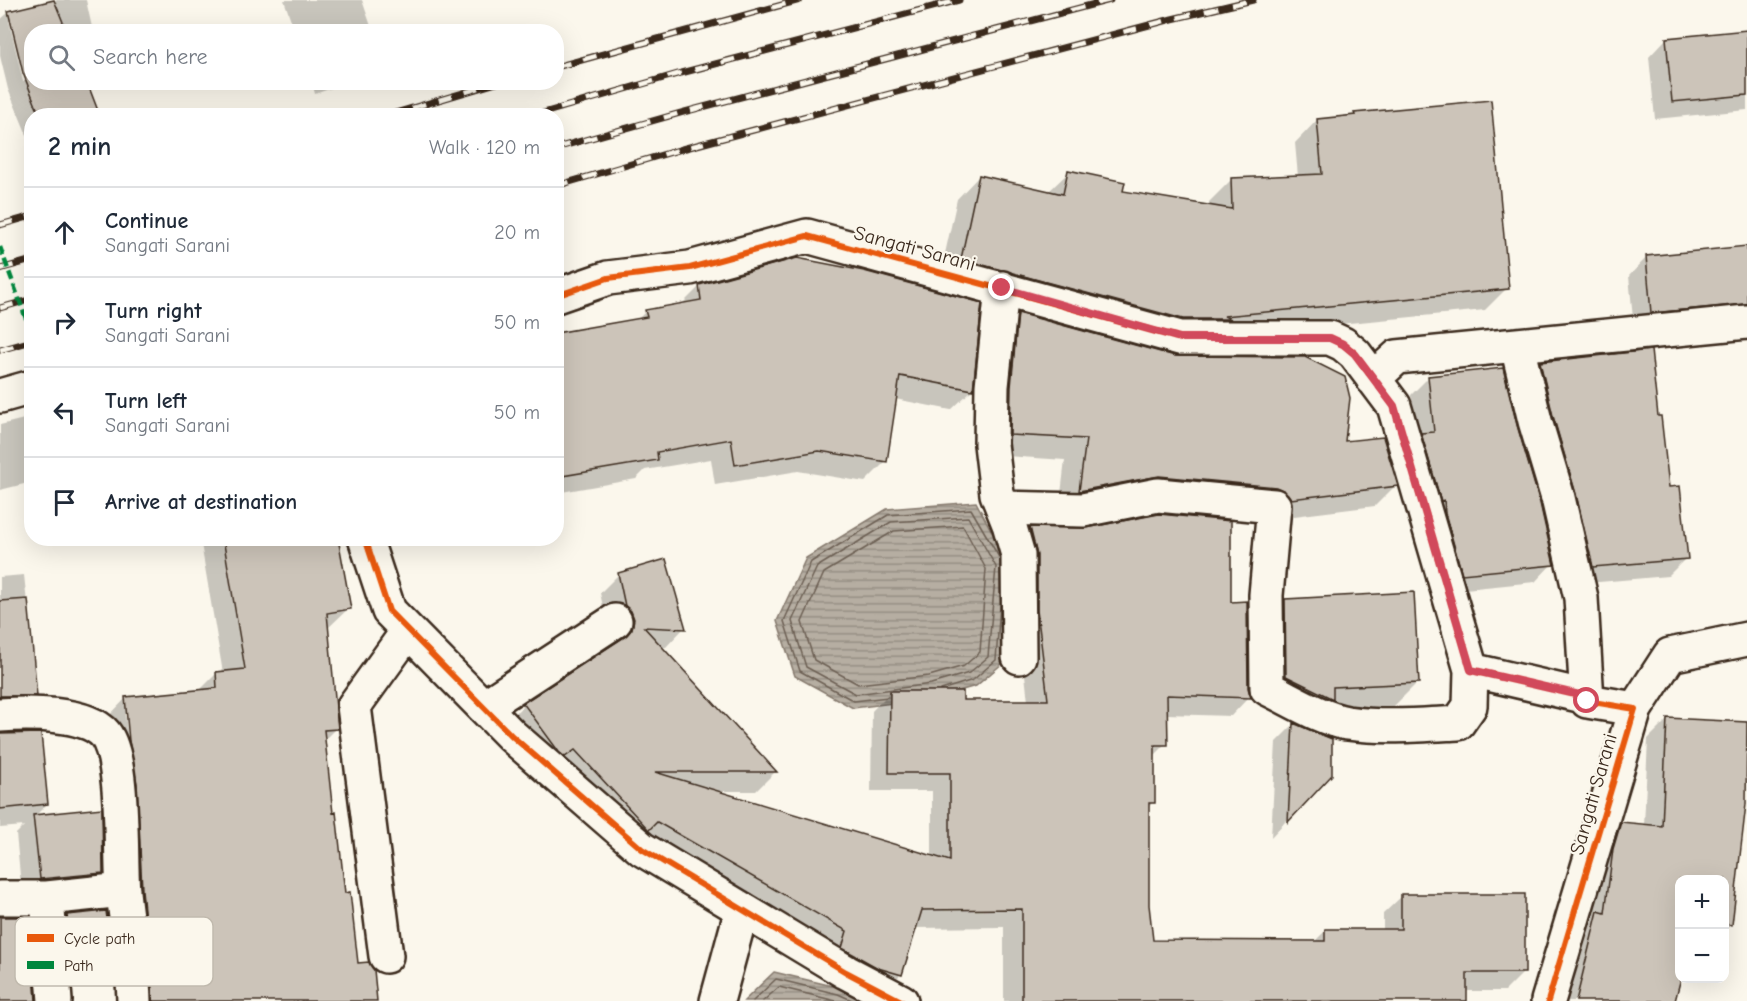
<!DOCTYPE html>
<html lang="en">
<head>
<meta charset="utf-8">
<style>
  body { margin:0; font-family:"Comic Neue",sans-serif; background:#f2f2f3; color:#1f2937 }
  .controls { position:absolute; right:18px; bottom:18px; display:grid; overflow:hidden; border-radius:12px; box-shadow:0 6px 24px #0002 }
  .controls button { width:54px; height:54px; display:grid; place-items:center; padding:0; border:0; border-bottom:2px solid #e0e1e3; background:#fff; color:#1f2937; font:30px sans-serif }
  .stop { position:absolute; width:18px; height:18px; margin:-14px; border:4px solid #d1495b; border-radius:50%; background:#fff }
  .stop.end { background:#d1495b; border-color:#fff; box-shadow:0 2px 6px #0008 }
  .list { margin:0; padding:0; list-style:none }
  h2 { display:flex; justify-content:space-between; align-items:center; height:78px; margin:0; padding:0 24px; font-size:26px }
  h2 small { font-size:20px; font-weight:400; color:#747a83 }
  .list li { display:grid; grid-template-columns:39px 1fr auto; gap:18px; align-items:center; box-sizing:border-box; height:90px; padding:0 24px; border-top:2px solid #e0e1e3 }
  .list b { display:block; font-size:22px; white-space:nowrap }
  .list p { margin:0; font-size:20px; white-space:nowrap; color:#747a83 }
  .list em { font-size:20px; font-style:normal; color:#747a83 }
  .icon { flex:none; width:33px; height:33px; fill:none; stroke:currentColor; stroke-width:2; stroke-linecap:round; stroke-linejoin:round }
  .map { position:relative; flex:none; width:1747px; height:1001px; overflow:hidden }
  .search { position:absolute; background:#fff; box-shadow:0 6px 24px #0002; left:24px; top:24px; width:540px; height:66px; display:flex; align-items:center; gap:15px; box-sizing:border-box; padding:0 21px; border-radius:24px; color:#747a83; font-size:22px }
  .panel { position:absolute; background:#fff; box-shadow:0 6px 24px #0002; left:24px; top:108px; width:540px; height:438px; border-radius:24px }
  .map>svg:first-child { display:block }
  .water { fill:url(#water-rules); stroke:#85796d; stroke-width:1.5 }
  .shadow { fill:#0003; fill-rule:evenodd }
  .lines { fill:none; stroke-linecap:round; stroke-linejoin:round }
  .shore { stroke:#6c5f53; stroke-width:1.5 }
  .building { fill:#ccc4b9; stroke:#3b2a1e; stroke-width:1.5 }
  .minor-casing { stroke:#3b2a1e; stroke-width:38 }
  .minor { stroke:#fbf7ec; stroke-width:33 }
  .rail-casing { stroke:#3b2a1e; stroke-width:7 }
  .rail { stroke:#fbf7ec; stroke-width:4.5; stroke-dasharray:14; stroke-linecap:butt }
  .quiet { stroke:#00873e; stroke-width:4.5; stroke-dasharray:9 4.5; stroke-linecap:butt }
  .cycleway-casing { stroke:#fbf7ec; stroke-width:10 }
  .cycleway { stroke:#e8590c; stroke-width:6 }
  .route { stroke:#d1495b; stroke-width:8 }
  .labels { text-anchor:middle; stroke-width:4.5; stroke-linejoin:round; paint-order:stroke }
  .street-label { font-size:20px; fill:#3b2a1e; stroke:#fbf7ec }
  .key { fill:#fbf7ec; stroke:#c1baae; stroke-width:1.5 }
  .key-label { font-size:16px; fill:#3b2a1e }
</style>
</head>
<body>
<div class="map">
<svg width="1747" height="1001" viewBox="0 0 1747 1001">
  <defs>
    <pattern id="water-rules" width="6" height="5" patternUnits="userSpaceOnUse" patternTransform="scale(1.5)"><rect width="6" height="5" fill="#b6aea2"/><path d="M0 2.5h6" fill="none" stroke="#958e83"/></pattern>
  </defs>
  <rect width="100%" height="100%" fill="#fbf7ec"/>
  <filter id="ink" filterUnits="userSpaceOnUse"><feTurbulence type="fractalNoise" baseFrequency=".0167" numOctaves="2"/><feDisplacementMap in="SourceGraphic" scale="12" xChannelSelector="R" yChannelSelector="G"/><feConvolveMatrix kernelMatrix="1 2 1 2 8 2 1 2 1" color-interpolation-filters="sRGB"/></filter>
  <g filter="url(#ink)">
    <!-- water -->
    <path class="water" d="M976,502l33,62 -6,99 -27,23 -42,12 -81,10 -58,-32 -18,-55 29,-63 81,-49z
      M774,972l67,16 27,13h-124z"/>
    <!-- shadow -->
    <path class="shadow" d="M57,0h29l7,32h-61v50l67,34h-67v31l-24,-58 -8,-33v-36l9,-8zM9,21h3l14,59 -3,1z
      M284,0h78l11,32h-78z
      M1747,31v79l-92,9 -6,-62 17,-18z
      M312,82h37l-34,12z
      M1355,114l152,174 -22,22 -273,26 -273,-55 18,-82 22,-23 69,16 21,-20 52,20 88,14v-4l22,-22 67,-3 -3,-34 22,-23 35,-3z
      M1747,248v76l-113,6 -5,-54 17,-18z
      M700,286l272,104 -21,20 -56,-11 -9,62 -21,21 -67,-11 -83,14 -4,-26 -66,11 -9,9 -80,14v-159l80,-13 10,-10 35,-6z
      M1019,315l156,43 168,85 53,42 -21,21 -105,13 -6,-7 -205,-1 6,-51 -75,-5 8,-119z
      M1541,363l126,126 19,69 -18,18 -92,8 -53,-203z
      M1429,377l123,187 -17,18 -90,9 -29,-150 -5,-46z
      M32,417v65l-32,8v-65z
      M1030,529l57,1 143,73 19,94 -18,19 -65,-2v30l-12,12 -1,46 -5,6v97l4,37h162l12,-12h57v-16l19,-18 122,76 -19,19h-40v10h-461v-74l-89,1 -14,46 -19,19 -244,-153 -133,-117 19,-18 90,-59 1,-7 -8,-14 -7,-32 19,-19 65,54 -18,19h-7l116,125 -19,19h-42l218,66v-66h-61l1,-80 18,-19 72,10h66l-17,-154z
      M200,538h137l12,70 -22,21 9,99 -13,13 21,154 12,70 20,36h-244l-26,-282 20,-21 73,-7 18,-18h6zM125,714h3l4,35h-3z
      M24,575l13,120 -23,23h-14v-141z
      M1285,600l132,83 -25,25 -73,3 -58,-10 -1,-76z
      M1668,719l79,4v56l-16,146 -7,6v-51h-44l-6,121h-112l40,-158 20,-20 22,3 4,-87z
      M1294,724l36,50 -59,63 5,-95z
      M0,735l47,69 -13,13 68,56 -18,17 -62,6 -6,-62 8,-8 -24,2z
      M68,916l42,39 -18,18 -39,4 -3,-43z"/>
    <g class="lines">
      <!-- shore -->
      <path class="shore" d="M968,517l28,50 -8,90 -19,16 -38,11 -75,10 -50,-27 -14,-46 25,-54 74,-45z
        M963,526l23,43 -6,83 -16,14 -35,10 -71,8 -44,-24 -12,-38 22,-49 70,-42z
        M941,690l32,-10 23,-20 4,-55
        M888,697l-34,4 -54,-30 -16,-50 27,-59 77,-47 83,-6 29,50
        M753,1001l23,-22 62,15 16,7
        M763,1001l16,-14 57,14"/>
    </g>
    <!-- building -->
    <path class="building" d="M54,0l13,32h-35v50h55l13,34h-60l-17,-43 -15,-62z
      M1747,30v65l-75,7 -6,-64z
      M1491,100l18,189 -285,27 7,3h-48l-222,-60 18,-84 84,19 5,-24 57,12 -2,9 109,18 -1,-31 91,-4 -5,-55 38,-4 -1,-2z
      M1747,246v58l-96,9 -5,-57z
      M797,258l67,13 118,32 -9,87 -73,-14 -13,86 -68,-11 -84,14 -4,-26 -74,13 1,8 -102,17v-144l91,-16 -2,-7 56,-10 -2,-15z
      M1018,313l157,43 130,1 40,20 5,21 -5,43 38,-4 15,49 -107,13 -6,-8 -9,-4 -117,-11 -80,15 7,-52 -76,-4 1,-48z
      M1651,350l7,66h3l8,71 11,-1 8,73 -95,8 -17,-73 -23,-78 -13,-54z
      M1503,368l14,57 23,78 14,62 -92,9 -17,-61 -1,-13 -3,1 -20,-68 13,-1 -6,-56z
      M1159,514l72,7v81l16,-1 1,87 3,10 -84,-3 1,50h-13v58h-6v102l4,35 172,1v-12h76v-35h124v79h-58v28h-445v-92l-100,1 -20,65 -24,-7 -36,-20 5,-17 -190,-109 -8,8 -74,-80 -10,7 -6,-5 -36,-49 103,-67 6,-7 2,-10 -3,-8 -6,-5 -7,-33 48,-14 20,70 -42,-2 133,145h-122l295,89v-88h-61l1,-82h73v9h85l-11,-90v-55l-7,-28 56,1z
      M223,538h115l13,71 -24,4 11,116 -14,1 9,83 3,-1 9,81 5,-1 8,71 11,-1 5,8 3,31h-224l-11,-111 -5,-106 -8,-43 -4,-44 92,-9 -1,-16 29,-3z
      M1414,592l5,91 -86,4v12l-47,-23 -1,-77z
      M28,599l9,97h-37v-95z
      M1667,718l80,4 -1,82 -14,121 -7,-1v-45h-45v99h1l-6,23h-99l22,-90 7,2 8,-64 8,-27 41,4z
      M1293,723l39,16v36l-44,47z
      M41,733l7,71 -48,5v-75z
      M102,808l1,65 -63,6 -7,-64z
      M106,911l6,45 -41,4 -4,-45z
      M0,917h30l6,84h-36z"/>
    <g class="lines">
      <!-- minor casing -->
      <g class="minor-casing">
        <path id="minor" d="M1002,288l-10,98 -1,58 6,50 12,30 9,31 1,102
          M556,296l52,-18 82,-10 117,-32 373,102h150l13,6 12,10 39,52 77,264 112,26 4,5 48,8 -87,292
          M1517,346l18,75 23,77 23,100 6,103
          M1373,379l24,-22 350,-35
          M0,396l32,-9
          M1003,508l80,2 75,-15 116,11 -8,89 1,93c25,12 53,30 80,35 37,5 75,2 111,0l12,-17 1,-36
          M365,538l24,73 123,125 130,113 204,123 55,29
          M485,706l130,-85
          M1635,709l35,-54 77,-16
          M0,715c27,-2 86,-3 105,19 20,25 15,123 18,158 4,36 10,72 11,109
          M0,898h47l76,-8
          M47,898l8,103
          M386,956l-32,-250 54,-75
          M717,1001l25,-92"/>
      </g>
      <!-- minor -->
      <use href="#minor" class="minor"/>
      <!-- rail casing -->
      <g class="rail-casing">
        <path id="rail" d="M556,67l244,-67
          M385,116l115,-34
          M533,116l148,-43 278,-73
          M556,148l128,-36 426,-112
          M556,186l126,-37 490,-130 81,-19
          M0,225l32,-9
          M0,269l32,-9
          M0,308l32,-9
          M0,350l32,-9"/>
      </g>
      <!-- rail -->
      <use href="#rail" class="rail"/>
      <!-- quiet -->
      <path class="quiet" d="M0,247l32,88"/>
      <!-- cycleway casing -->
      <g class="cycleway-casing">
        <path id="cycleway" d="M556,296l52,-18 82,-10 117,-32 373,102h150l13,6 12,10 39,52 77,264 112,26 4,5 48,8 -87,292
          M365,538l24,73 123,125 130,113 204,123 55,29"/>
      </g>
      <!-- cycleway -->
      <use href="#cycleway" class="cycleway"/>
    </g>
  </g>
  <g class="lines" filter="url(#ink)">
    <!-- route -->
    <path class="route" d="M1002,288l178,50h150l13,6 12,10 39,52 77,264 113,26 3,5"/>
  </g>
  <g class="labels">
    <!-- street labels -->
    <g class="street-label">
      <text transform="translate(915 248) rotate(15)" y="7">Sangati Sarani</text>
      <text transform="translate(1593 794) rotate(-74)" y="7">Sangati Sarani</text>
    </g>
  </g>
  <!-- legend -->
  <rect x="15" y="917" width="198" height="69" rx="9" class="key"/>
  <rect x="27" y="934" width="27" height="8" fill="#e8590c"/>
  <rect x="27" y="961" width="27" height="8" fill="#00873e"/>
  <g class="key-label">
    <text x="64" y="944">Cycle path</text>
    <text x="64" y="971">Path</text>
  </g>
</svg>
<div class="controls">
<button>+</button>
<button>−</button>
</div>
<div class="stop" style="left:1587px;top:701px"></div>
<div class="stop end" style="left:1002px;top:288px"></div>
<div class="search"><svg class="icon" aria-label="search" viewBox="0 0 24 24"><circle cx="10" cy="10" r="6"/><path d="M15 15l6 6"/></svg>Search here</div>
<section class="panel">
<h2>2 min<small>Walk · 120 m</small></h2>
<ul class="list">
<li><svg class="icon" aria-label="ahead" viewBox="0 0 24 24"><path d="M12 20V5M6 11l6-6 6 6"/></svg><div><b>Continue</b><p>Sangati Sarani</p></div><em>20 m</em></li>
<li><svg class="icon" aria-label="right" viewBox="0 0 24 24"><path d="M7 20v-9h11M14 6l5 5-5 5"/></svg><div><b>Turn right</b><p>Sangati Sarani</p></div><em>50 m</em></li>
<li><svg class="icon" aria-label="left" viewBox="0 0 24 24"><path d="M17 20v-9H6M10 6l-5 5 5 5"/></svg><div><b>Turn left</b><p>Sangati Sarani</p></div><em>50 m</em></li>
<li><svg class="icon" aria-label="arrive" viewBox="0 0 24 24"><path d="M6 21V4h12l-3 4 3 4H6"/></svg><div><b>Arrive at destination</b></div></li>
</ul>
</section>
</div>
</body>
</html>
